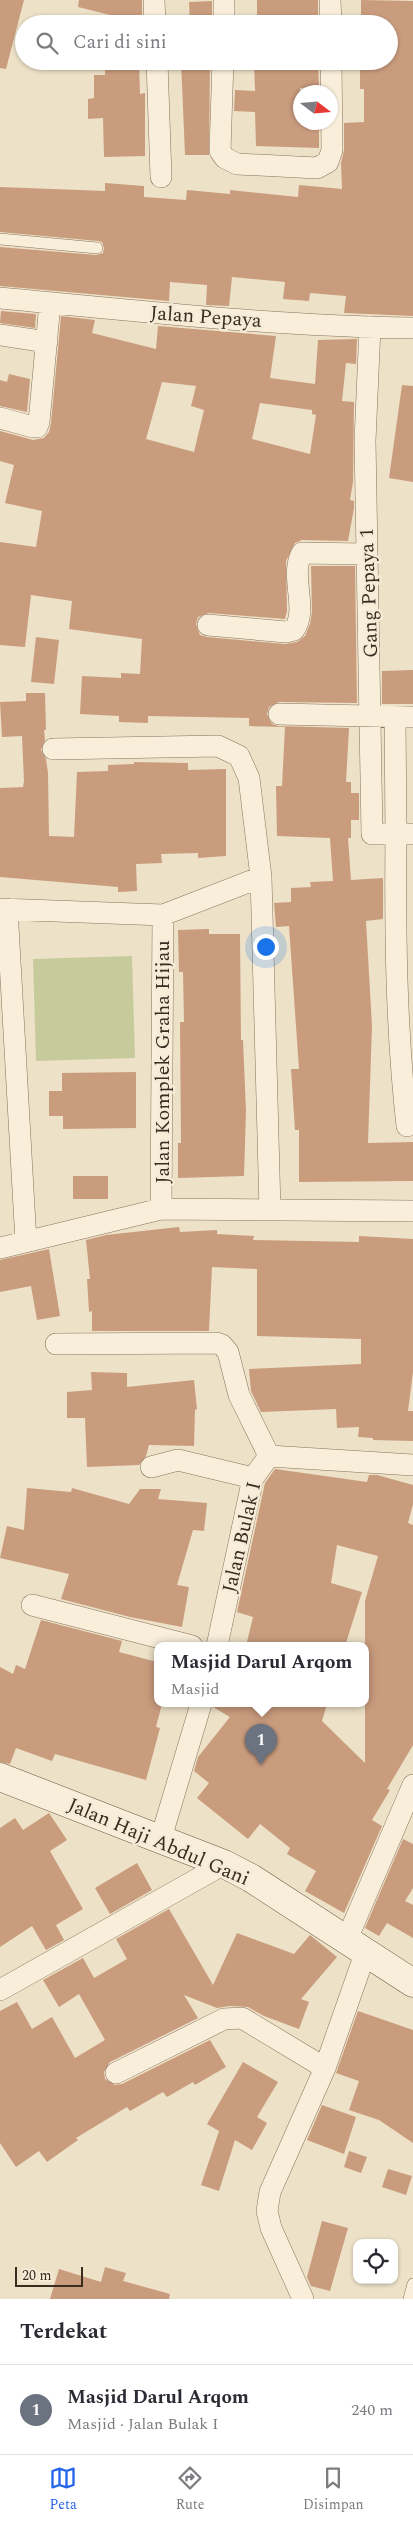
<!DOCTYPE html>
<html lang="id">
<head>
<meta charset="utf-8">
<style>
  body { margin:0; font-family:Spectral,serif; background:#f7f7f7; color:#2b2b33 }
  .controls { position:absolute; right:15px; bottom:15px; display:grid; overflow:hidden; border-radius:10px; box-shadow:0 1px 4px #0004 }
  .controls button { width:45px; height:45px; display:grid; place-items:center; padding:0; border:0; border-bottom:1px solid #e1e1e2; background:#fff; color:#2b2b33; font:25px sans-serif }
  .compass { position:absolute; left:293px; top:85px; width:45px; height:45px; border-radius:50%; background:#fff; box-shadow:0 1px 4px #0004; rotate:106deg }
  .scale { position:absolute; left:15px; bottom:12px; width:68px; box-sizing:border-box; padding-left:5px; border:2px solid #392c20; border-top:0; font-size:14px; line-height:18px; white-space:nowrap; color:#392c20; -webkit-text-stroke:4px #f5ebd7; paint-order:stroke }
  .you { position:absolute; left:265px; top:946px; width:18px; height:18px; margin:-12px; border:4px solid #fff; border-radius:50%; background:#1a73e8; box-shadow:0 0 0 8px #1a73e833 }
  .badge { display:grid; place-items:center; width:32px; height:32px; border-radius:50%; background:#2563eb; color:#fff; font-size:16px; font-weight:700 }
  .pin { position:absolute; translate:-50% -41px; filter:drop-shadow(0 1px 2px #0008) }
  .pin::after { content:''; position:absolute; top:26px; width:18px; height:15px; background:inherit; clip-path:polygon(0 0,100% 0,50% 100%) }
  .popup { position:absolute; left:154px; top:1642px; width:215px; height:65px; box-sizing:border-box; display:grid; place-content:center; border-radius:10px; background:#fff; filter:drop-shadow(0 1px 4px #0005); font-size:16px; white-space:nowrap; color:#7c7c81 }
  .popup b { font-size:19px; color:#2b2b33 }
  .popup::after { content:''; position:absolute; left:50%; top:100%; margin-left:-10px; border:10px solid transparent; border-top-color:#fff }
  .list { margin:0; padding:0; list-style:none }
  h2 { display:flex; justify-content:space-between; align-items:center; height:65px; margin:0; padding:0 20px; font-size:21px }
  h2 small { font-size:16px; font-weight:400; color:#7c7c81 }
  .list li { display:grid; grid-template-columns:32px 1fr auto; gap:15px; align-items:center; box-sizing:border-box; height:90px; padding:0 20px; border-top:1px solid #e1e1e2 }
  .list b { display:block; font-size:19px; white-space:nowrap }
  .list p { margin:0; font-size:16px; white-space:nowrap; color:#7c7c81 }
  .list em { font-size:16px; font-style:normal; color:#7c7c81 }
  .icon { flex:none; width:28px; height:28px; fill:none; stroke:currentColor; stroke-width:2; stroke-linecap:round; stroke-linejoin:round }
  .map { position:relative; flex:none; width:413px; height:2299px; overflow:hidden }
  .search { position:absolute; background:#fff; box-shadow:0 1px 4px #0004; left:15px; right:15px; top:15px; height:55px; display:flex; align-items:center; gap:12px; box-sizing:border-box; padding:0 18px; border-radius:28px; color:#7c7c81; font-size:19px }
  .sheet { height:155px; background:#fff }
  nav { display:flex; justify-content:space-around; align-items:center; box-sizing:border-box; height:70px; border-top:1px solid #e1e1e2; background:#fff; font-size:14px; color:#7c7c81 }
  nav a { display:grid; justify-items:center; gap:2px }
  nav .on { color:#2563eb }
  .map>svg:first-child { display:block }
  .green { fill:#c7cb9b }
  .building { fill:#ca9c7e; fill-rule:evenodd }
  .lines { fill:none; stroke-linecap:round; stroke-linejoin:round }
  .lane-casing { stroke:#88735d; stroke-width:12 }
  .street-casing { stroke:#88735d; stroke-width:22 }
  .secondary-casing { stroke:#6a5440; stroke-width:29 }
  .lane { stroke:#f8eeda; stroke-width:11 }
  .street { stroke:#f8eeda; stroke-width:21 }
  .secondary { stroke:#f8eeda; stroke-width:28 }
  .labels { text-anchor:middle; stroke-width:5; stroke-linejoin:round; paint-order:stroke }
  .street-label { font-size:20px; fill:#392c20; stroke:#f5ebd7 }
</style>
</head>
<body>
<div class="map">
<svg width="413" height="2299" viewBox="0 0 413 2299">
  <rect width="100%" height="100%" fill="#ede1c7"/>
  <!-- green -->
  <path class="green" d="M132,956l3,102 -99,3 -3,-102z"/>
  <!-- building -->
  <path class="building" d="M0,0h24l-18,69 -6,-1z
    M79,0h63v24h-24v-7l-40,-10z
    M257,0h61v24h-61z
    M361,0l52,1v315l-69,-3 2,-17 -36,-3 -1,8 -26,-2 2,-17 -53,-5 -3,29 -23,-1 1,-20 -37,-3 -1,19 -169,-15v-39l96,8 7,-2 1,-5 -2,-6 -4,-1 -98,-9v-45l105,4v-8l39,3v11l42,3 1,-10 43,4v-4l68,7 1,-12 43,4 -1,-26 3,-13v-27l20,-1v-33h-4v-24l1,-4h28v-37h-28z
    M212,1v23h-22l-1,-22z
    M105,61h34l1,33 5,-1v63l-41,1 -1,-39 -15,1v-20l6,-1v-23h11z
    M181,61h29l-1,94h-24z
    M254,61h64l1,27h-19v35h19v25l-63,-2 -1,-34 -21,-1 1,-21 20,1z
    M1,311l35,3 -1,14 -35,-5z
    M61,316l34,4 -3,13 64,16 2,-23 118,10 -6,42 45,6 3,-44 39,-1 -1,25 -10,-1 -4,38 12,1 -1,80 -3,18 4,1v7l-6,33 -46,-1 -7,3 -9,18 1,50 -2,8 -76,-6 -11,4 -2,7 4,11 7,2 78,7 12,-2 8,-6 5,-12 2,-12 -1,-46h44l2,137 -78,-1 -10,5 -2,7 5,10 6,2 71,2 -3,54h5v11h8v27h-8v18h-3l3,42 32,-2v41l-17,2 6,105 -4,117 45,-1v39l-114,1v-52h-4l-4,-61h8l-10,-143 -13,1 -2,-24 17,-1v-14l20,-1 -1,-5 23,-1 -3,-43 -53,-2 -1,-50h6l3,-59 -36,-1v-8l-101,-2v7l-29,-1v-6l-39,-2 2,-38 39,2v-5l19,1 2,-35 -73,-10 3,-28 -41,-6 -6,52 -25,-2v-103l36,5 6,-36 -37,-8 9,-38 -14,-4v-30l33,9 11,-2 5,-6 2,-9zM162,382l34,4 -5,20 13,4 -10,42 -48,-13zM260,403l52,7v4l4,1 -6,39 -58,-15z
    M9,374l21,5 -3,33 -27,-6v-26l7,2z
    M402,385l11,1v96l-24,-4z
    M36,637l23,3 -5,44 -23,-2z
    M413,670v34h-31v-33z
    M26,693h19l1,37h-2l1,10 -4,10 5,9 2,14 1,63 25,1 3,-65 31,-1v-6l26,-1v-2l54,1v7l38,-1v87l-28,2v-5l-37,1 1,9 -26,1 1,27 -19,1v-5l-118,-10v-89l23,-1 1,-6 -2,-45 -20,1 -2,-35 26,-1z
    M209,929v5h31l1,106h2l3,71 -2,65 -66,2v-35h3l-1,-121h4l-1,-50h-4l-1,-42z
    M136,1072v56l-73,1v-13h-14v-25h13v-18z
    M73,1176h35v23h-35z
    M179,1227l1,5 37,-2v4l37,2 -1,4 106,2v-6l54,3v133l-5,39h5v30l-40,-1v-2l-15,-1 1,-10 -22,1 -1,-19 -75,3 -10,-21 -2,-22 112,-5v-25l-104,-3v-67l-45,-2 -3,64h-117v-20l-3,1 -2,-33h3l-4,-39 20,-5z
    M49,1249l11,67 -23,4 -6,-34 -31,6v-32z
    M91,1372l36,1v14l67,-7 3,29 -2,1 -1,36 -45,-1 -3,11 -7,9 -52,2 -2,-49h-18v-26l25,-2z
    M275,1469l92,13 2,-7h8l36,10v19l-5,19 5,2v220l-26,44 3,1 -18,30 10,6 -38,87 -39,-22 11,-20 -29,-17 3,-6 -30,-24 -12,15 -51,-41 12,-15 -15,-12 4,-14 32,-40 -17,-10v-3h114l-5,17 43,42v-162l13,-45 -41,-11 -6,38 31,9 -17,54h-99l7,-29 -16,-5 28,-129z
    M27,1488l44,4 1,-4 57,16 11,-15h21l-3,10 49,4 -3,28 -11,-1 -16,55 12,2 -7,40 -52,-10 -69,-18 8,-25 -69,-16 7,-32 17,4z
    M41,1620l81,21 -3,11 38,10v42h5l-6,23 4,1 -14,52 -91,-26 -3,7 -36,-13 -6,16 -10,-2v-95l13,7 3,-9 9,4z
    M49,1813l18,27 -17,11 33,58 -27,16 8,15 -18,10 -14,-24 -32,21v-119l15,-10 8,12z
    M403,1839l10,5v44l-8,13 8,4v33l-26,-15 -8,13 -14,-8z
    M137,1863l15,27 -42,24 -15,-26z
    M169,1909l44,76 24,-52 57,21 16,-19 27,22 -36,42 8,3 -10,27 -35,-13 -16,-9 -18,-1 -13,2 -33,-13 14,23 -88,44 -6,10 1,7 10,6 7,-1 88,-44 16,27 -31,18 -2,-3 -26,15 -4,-5 -33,19 -3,-4 -51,31 2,2 -31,22 -8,-11 -23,16 -16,-24v-132l17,-9 15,27 20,-12 23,41 30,-18 -26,-46 -20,13 -16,-27 40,-22 11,20 33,-19 -11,-20z
    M358,2011l55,19v113l-34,-23 -30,-10 10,-29 -23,-8z
    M243,2062l35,20 -21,35 10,6 -15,27 -17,-10 -16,51 -18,-6 18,-54 -12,-7z
    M322,2105l34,12 -12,37 -37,-14z
    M349,2151l18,6 -6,16 -17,-6z
    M388,2169l24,7 -6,19 -24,-8z
    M322,2221l26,7 -18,63 -19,-5 -4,-9z
    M105,2267l21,6 -3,8 47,13 -1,5h-119l9,-30 42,13z"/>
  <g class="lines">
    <!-- lane casing -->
    <g class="lane-casing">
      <path id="lane" d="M0,239l97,9
        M409,2299l4,-15"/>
    </g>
    <!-- street casing -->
    <g class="street-casing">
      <path id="street" d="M154,0l1,24
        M330,0l1,24
        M224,24v-24
        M157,61l4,116
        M223,61l-3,90 5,7 12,6 80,4 11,-6 4,-12 -1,-89
        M0,298c137,13 275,28 413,30
        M370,327l-5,114 7,393h24c-1,98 0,194 11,292
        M0,335l47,7
        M0,418l33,9h4l2,-5 11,-119
        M208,625l78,7 8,-2c15,-21 -5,-54 8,-77l64,1
        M279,714l134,3
        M395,717l1,117h17
        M53,749l165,-3 21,10 10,22 12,99 9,333
        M0,909l163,6 98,-38
        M7,909l19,333
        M161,1209l2,-294
        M0,1248l161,-39 252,2
        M56,1344l160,-1 6,2 6,7 11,43 30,61
        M151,1467l27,-7 75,18
        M32,1605l160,41
        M217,1646l36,-168 16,-22 144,9
        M161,1838l40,-134
        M347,1939l66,-154
        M0,1990l224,-126
        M116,2073l108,-54 18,-1 83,50
        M303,2299l-32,-71 -4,-17 3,-19 55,-124 41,-117"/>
    </g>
    <!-- secondary casing -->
    <g class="secondary-casing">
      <path id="secondary" d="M0,1777l224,87 27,14 162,105"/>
    </g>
    <!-- lane -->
    <use href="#lane" class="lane"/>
    <!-- street -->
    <use href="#street" class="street"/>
    <!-- secondary -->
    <use href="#secondary" class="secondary"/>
  </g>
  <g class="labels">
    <!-- street labels -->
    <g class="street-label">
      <text transform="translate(206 316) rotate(4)" y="7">Jalan Pepaya</text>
      <text transform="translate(368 593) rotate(-92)" y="7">Gang Pepaya 1</text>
      <text transform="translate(162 1062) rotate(-90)" y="7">Jalan Komplek Graha Hijau</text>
      <text transform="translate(241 1537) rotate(-77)" y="7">Jalan Bulak I</text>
      <text transform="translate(159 1841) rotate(23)" y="7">Jalan Haji Abdul Gani</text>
    </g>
  </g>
</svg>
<div class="controls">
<button><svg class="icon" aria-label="locate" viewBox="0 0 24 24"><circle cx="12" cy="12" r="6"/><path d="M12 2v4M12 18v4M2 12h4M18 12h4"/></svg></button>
</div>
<svg class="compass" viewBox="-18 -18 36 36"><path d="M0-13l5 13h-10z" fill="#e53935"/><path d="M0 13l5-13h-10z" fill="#7c7c81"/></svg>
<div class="scale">20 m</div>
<div class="you"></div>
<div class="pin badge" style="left:261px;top:1765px;background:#6b7280">1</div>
<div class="popup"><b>Masjid Darul Arqom</b>Masjid</div>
<div class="search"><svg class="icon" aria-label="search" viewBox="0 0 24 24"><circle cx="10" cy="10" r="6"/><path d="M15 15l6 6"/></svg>Cari di sini</div>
</div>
<section class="sheet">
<h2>Terdekat<small></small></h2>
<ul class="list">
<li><span class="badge" style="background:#6b7280">1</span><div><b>Masjid Darul Arqom</b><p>Masjid · Jalan Bulak I</p></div><em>240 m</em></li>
</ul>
</section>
<nav>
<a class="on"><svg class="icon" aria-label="map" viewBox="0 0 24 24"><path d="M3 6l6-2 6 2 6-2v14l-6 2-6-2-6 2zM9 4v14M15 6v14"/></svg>Peta</a>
<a><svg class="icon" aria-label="directions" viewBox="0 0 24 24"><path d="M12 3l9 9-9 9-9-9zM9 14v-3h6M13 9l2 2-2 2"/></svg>Rute</a>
<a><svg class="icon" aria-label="saved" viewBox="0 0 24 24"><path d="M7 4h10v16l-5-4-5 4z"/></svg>Disimpan</a>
</nav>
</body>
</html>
